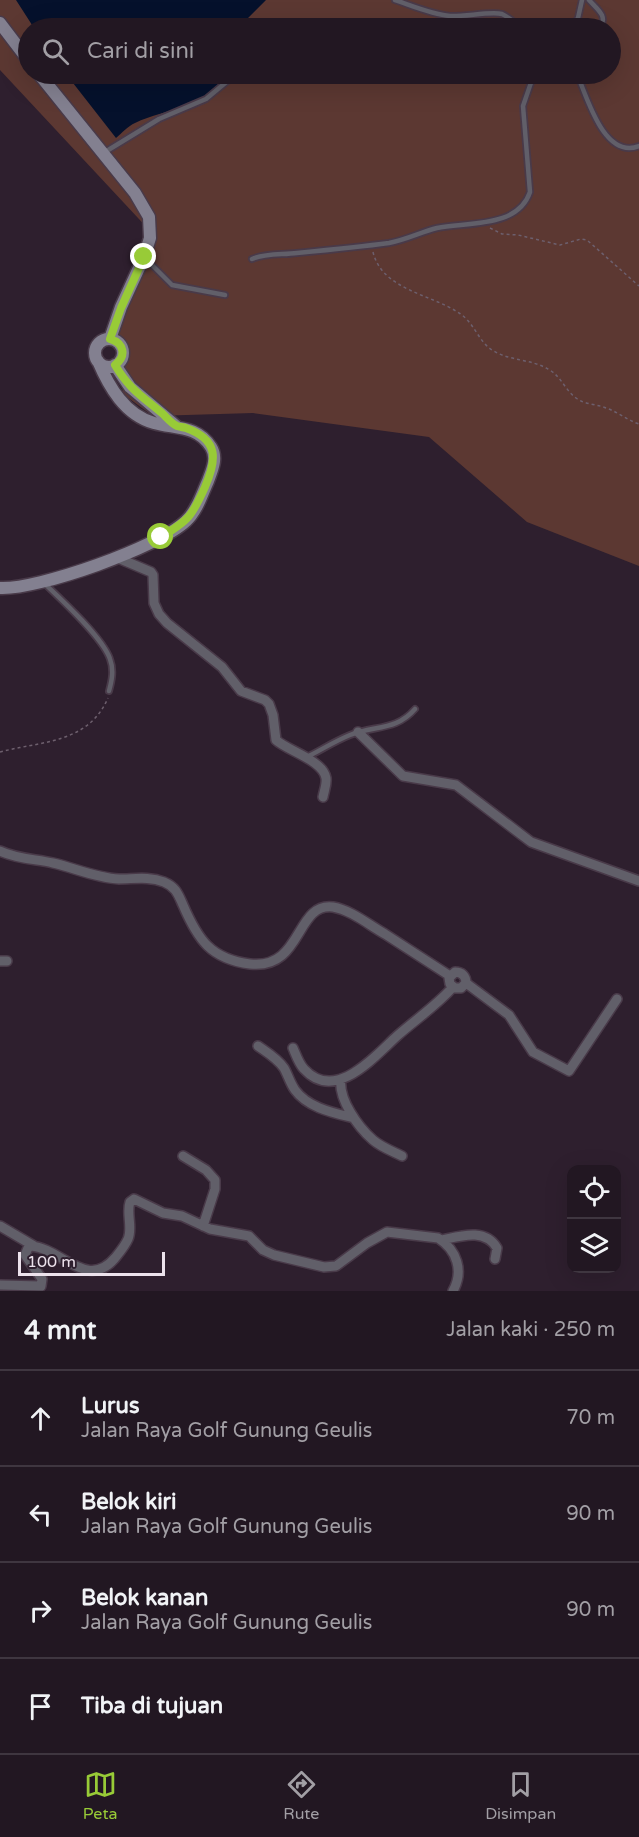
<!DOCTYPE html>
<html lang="id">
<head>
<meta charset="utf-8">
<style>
  body { margin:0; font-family:"Varela Round",sans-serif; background:#2e242f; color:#f1f3f6 }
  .controls { position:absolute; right:18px; bottom:18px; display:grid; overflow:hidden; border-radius:12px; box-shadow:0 6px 24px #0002 }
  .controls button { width:54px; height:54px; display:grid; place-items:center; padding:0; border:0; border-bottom:2px solid #3f3640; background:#221722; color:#f1f3f6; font:30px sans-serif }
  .scale { position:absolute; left:18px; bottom:15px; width:147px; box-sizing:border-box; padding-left:6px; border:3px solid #ece2ec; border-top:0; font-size:16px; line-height:21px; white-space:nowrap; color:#ece2ec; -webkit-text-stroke:4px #2e1f2e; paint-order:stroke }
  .stop { position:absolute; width:18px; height:18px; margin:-14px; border:4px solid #98cb37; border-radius:50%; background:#fff }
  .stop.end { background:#98cb37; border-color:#fff; box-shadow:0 2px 6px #0008 }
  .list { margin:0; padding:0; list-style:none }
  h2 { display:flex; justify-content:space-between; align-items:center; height:78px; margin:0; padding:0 24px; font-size:26px }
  h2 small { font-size:20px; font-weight:400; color:#a29fa5 }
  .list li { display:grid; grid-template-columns:39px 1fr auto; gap:18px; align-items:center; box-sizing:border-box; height:96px; padding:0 24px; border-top:2px solid #3f3640 }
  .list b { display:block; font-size:22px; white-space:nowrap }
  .list p { margin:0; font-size:20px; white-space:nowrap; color:#a29fa5 }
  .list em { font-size:20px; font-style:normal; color:#a29fa5 }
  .icon { flex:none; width:33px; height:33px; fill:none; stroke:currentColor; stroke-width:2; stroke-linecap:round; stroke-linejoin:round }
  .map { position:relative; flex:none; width:639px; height:1291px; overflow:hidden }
  .search { position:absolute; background:#221722; box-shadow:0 6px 24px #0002; left:18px; right:18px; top:18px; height:66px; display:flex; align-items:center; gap:15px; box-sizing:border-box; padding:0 21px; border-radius:33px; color:#a29fa5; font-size:22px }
  .sheet { height:462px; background:#221722 }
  nav { display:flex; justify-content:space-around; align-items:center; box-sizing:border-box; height:84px; border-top:2px solid #3f3640; background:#221722; font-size:16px; color:#a29fa5 }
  nav a { display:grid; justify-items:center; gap:3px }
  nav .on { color:#98cb37 }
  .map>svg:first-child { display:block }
  .green { fill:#5c3832; fill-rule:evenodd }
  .water { fill:#05112c }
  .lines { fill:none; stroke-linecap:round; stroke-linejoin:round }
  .lane-casing { stroke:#493a49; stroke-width:8 }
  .street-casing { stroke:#493a49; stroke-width:12 }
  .secondary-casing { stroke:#493a49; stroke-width:15 }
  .path { stroke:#6d5f6d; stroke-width:1.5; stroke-dasharray:3 3; stroke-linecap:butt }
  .lane { stroke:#615f69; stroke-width:4.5 }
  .street { stroke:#615f69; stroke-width:9 }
  .secondary { stroke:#838090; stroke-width:12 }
  .route { stroke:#98cb37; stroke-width:8 }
</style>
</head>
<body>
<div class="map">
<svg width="639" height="1291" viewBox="0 0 639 1291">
  <rect width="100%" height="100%" fill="#2e1f2e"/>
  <!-- green -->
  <path class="green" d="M0,0h639v566l-112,-44 -98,-85 -176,-24 -100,3 -30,-22 -5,-60 34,-101 -152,-163zM28,28h582v46h-582z"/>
  <!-- water -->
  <path class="water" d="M16,0h250l-21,21 -1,7h-210z
    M66,74h164c-19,34 -64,34 -95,49 -7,3 -13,10 -19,15z"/>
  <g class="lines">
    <!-- lane casing -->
    <g class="lane-casing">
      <path id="lane" d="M395,0c18,6 36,14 55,16 14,1 41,-5 52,-2 7,3 13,9 19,14
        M589,0c9,10 19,16 11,28
        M571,28l7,-10 4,-18
        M577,74c10,23 27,86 62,72
        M105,152l54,-33 47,-20 30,-25
        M146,259l26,26 53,10
        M252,259c14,-6 30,-4 45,-6 31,-3 62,-6 92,-10 17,-3 32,-11 48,-15 31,-6 81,0 93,-36l-7,-86 11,-32
        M45,584c17,16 58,54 65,75 4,11 2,21 -1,32
        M307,757c14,-7 28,-16 43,-22 25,-10 46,-4 65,-26"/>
    </g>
    <!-- street casing -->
    <g class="street-casing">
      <path id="street" d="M118,558l33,14 2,3 1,28 5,11 8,9 55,44 19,24 24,9 4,4 4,11 3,25c10,10 47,20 50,38 1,6 -2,13 -3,19
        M358,732l45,44 53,9 75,57 108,39
        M0,851c17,8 35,8 53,12 22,5 43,15 66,16 15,0 30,-3 45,3 12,5 14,12 19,23 15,35 28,54 67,59 53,6 45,-62 83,-57 18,3 36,18 52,27 22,14 43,28 65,42
        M0,961h7
        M466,983l-5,5h-6l-5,-4 -1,-6 6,-6c7,0 11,4 11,11l43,32 24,37 36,19 48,-72
        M258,1046c10,7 19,12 26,22 4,7 6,15 11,22 13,18 39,23 59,28
        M293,1048c3,7 6,16 11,21 31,34 70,-12 93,-33 18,-16 39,-30 56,-49
        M341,1079c-3,20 17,48 32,61 8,7 19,11 29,16
        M183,1156l23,14 9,10v9l-12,37
        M0,1226l34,20
        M442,1240c19,-4 43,-12 55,8l-2,11
        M0,1285l41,1 1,-7 -17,-24 3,-7 3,-2c30,2 56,45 84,12 4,-5 10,-12 13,-19 5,-11 -2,-26 2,-37l4,-3 29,14 19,3 28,13 39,7 14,14 11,5 50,12 12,-1 31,-23 20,-11 51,6c19,12 26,33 15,53"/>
    </g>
    <!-- secondary casing -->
    <g class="secondary-casing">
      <path id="secondary" d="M0,23l28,37
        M39,74l96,119 14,24 1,21 -6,19 -23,50 -11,32
        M95 353a14 14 0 1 1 28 0a14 14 0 1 1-28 0Z
        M115,365l15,22 46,39
        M0,588c38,2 159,-41 186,-67 11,-10 16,-27 22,-40 4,-11 10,-23 3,-34 -14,-22 -36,-18 -57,-24 -29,-8 -45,-36 -56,-62"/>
    </g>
    <!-- path -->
    <path class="path" d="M490,228l12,6 16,1 42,10 21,-6 6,1 52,46
      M373,252c9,38 58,42 86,61 15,9 19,28 33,37 17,11 39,9 56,19 13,7 17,21 28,29 9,7 21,6 30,10 12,4 21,12 33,16
      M0,752c41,-11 88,-8 108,-54"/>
    <!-- lane -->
    <use href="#lane" class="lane"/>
    <!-- street -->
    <use href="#street" class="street"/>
    <!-- secondary -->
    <use href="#secondary" class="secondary"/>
  </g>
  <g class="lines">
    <!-- route -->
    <path class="route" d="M144,257l-23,51 -11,31c14,4 17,17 5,26 14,24 28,32 48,49 4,4 9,10 14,12 3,1 6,1 9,2 33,12 31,31 19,59 -13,29 -16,33 -44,50"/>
  </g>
</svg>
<div class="controls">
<button><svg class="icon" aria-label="locate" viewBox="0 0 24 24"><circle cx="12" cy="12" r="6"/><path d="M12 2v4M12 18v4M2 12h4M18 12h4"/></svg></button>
<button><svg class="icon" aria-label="layers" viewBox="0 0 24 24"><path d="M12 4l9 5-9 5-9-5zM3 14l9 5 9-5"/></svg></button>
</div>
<div class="scale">100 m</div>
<div class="stop" style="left:161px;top:537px"></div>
<div class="stop end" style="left:144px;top:257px"></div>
<div class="search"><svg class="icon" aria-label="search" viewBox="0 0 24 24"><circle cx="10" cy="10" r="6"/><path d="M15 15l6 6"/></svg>Cari di sini</div>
</div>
<section class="sheet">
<h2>4 mnt<small>Jalan kaki · 250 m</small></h2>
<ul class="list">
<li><svg class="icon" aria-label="ahead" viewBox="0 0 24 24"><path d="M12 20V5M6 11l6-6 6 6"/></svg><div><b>Lurus</b><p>Jalan Raya Golf Gunung Geulis</p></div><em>70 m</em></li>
<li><svg class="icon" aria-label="left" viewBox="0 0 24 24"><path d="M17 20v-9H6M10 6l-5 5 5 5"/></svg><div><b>Belok kiri</b><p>Jalan Raya Golf Gunung Geulis</p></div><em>90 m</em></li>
<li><svg class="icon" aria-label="right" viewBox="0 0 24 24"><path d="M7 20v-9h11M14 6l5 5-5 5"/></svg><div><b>Belok kanan</b><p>Jalan Raya Golf Gunung Geulis</p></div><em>90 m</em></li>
<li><svg class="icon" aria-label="arrive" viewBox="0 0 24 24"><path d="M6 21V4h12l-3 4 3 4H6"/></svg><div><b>Tiba di tujuan</b></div></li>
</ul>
</section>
<nav>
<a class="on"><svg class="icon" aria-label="map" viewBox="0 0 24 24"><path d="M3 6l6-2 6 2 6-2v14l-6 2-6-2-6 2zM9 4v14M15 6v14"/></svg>Peta</a>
<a><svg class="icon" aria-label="directions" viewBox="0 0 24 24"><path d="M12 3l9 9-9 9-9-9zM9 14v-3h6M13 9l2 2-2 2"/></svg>Rute</a>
<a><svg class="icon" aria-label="saved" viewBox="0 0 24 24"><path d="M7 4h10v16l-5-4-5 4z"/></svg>Disimpan</a>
</nav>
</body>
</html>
